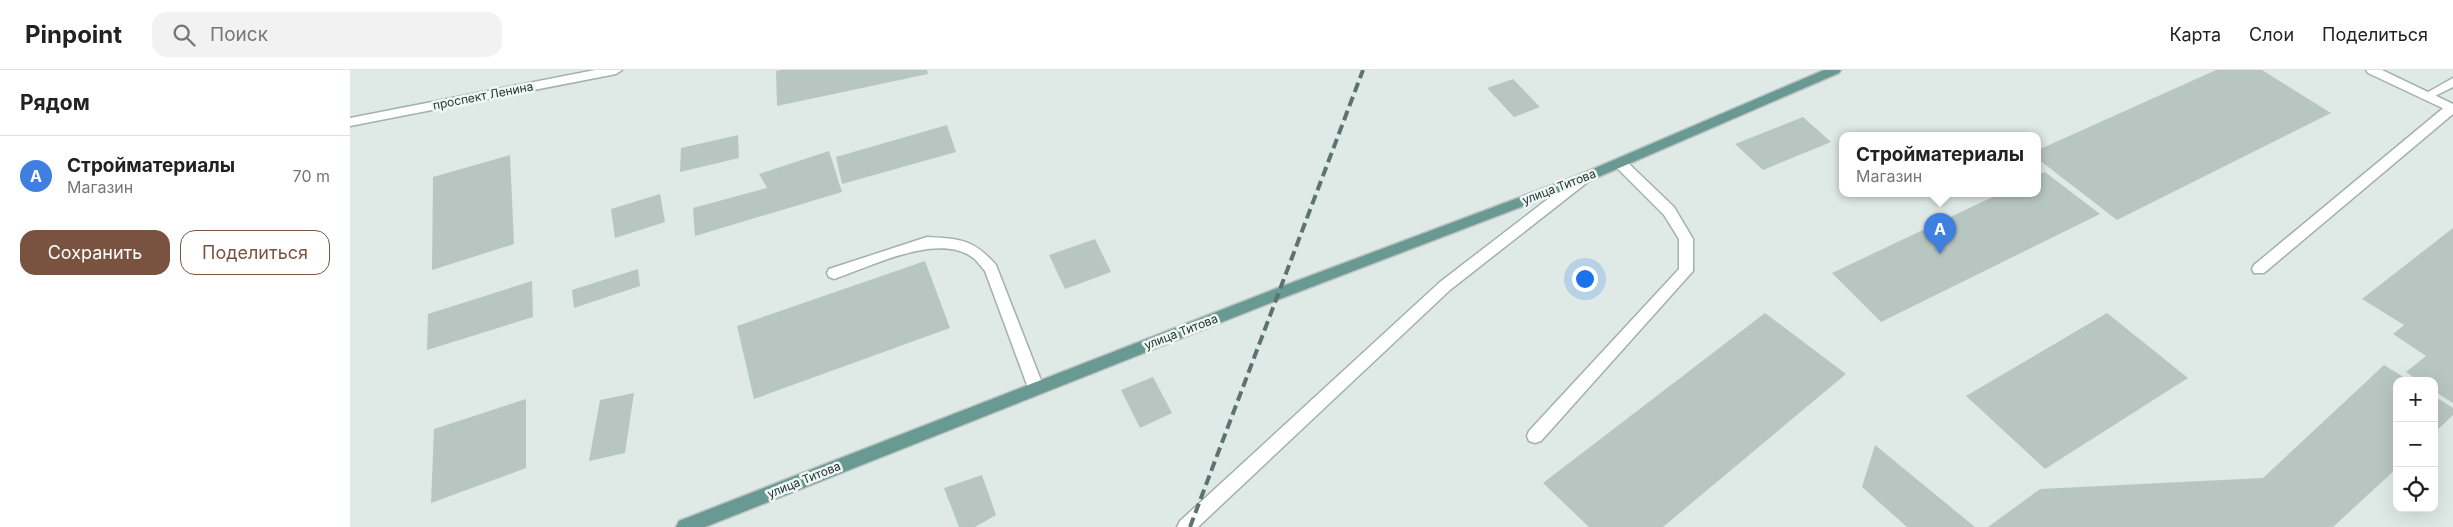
<!DOCTYPE html>
<html lang="ru">
<head>
<meta charset="utf-8">
<style>
  body { margin:0; font-family:Inter,sans-serif; background:#f2f2f2; color:#222 }
  .controls { position:absolute; right:15px; bottom:15px; display:grid; overflow:hidden; border-radius:10px; box-shadow:0 5px 20px #0002 }
  .controls button { width:45px; height:45px; display:grid; place-items:center; padding:0; border:0; border-bottom:1px solid #e0e0e0; background:#fff; color:#222; font:25px sans-serif }
  .you { position:absolute; left:1234px; top:208px; width:18px; height:18px; margin:-12px; border:4px solid #fff; border-radius:50%; background:#1a73e8; box-shadow:0 0 0 8px #1a73e833 }
  .badge { display:grid; place-items:center; width:32px; height:32px; border-radius:50%; background:#79533f; color:#fff; font-size:16px; font-weight:700 }
  .pin { position:absolute; translate:-50% -41px; filter:drop-shadow(0 1px 2px #0008) }
  .pin::after { content:''; position:absolute; top:26px; width:18px; height:15px; background:inherit; clip-path:polygon(0 0,100% 0,50% 100%) }
  .popup { position:absolute; left:1489px; top:62px; width:202px; height:65px; box-sizing:border-box; display:grid; place-content:center; border-radius:10px; background:#fff; filter:drop-shadow(0 1px 4px #0005); font-size:16px; white-space:nowrap; color:#767676 }
  .popup b { font-size:19px; color:#222 }
  .popup::after { content:''; position:absolute; left:50%; top:100%; margin-left:-10px; border:10px solid transparent; border-top-color:#fff }
  .list { margin:0; padding:0; list-style:none }
  h2 { display:flex; justify-content:space-between; align-items:center; height:65px; margin:0; padding:0 20px; font-size:21px }
  h2 small { font-size:16px; font-weight:400; color:#767676 }
  .list li { display:grid; grid-template-columns:32px 1fr auto; gap:15px; align-items:center; box-sizing:border-box; height:80px; padding:0 20px; border-top:1px solid #e0e0e0 }
  .list b { display:block; font-size:19px; white-space:nowrap }
  .list p { margin:0; font-size:16px; white-space:nowrap; color:#767676 }
  .list em { font-size:16px; font-style:normal; color:#767676 }
  .actions { display:flex; gap:10px; padding:15px 20px }
  .actions a { flex:1; padding:11px 0; border:1px solid #79533f; border-radius:15px; text-align:center; font-size:18px; color:#79533f }
  .actions .main { background:#79533f; color:#fff }
  .icon { flex:none; width:28px; height:28px; fill:none; stroke:currentColor; stroke-width:2; stroke-linecap:round; stroke-linejoin:round }
  .map { position:relative; flex:none; width:2103px; height:457px; overflow:hidden }
  header { display:flex; align-items:center; gap:30px; box-sizing:border-box; height:70px; padding:0 25px; background:#fff; border-bottom:1px solid #e0e0e0 }
  header strong { font-size:24px }
  nav { display:flex; gap:28px; margin-inline-start:auto; font-size:18px }
  .search { width:350px; height:45px; background:#f2f2f2; display:flex; align-items:center; gap:12px; box-sizing:border-box; padding:0 18px; border-radius:15px; color:#767676; font-size:19px }
  main { display:flex }
  aside { flex:1; background:#fff }
  .map>svg:first-child { display:block }
  .building { fill:#b8c6c2 }
  .lines { fill:none; stroke-linecap:round; stroke-linejoin:round }
  .service-casing { stroke:#a3b0ad; stroke-width:3 }
  .minor-casing { stroke:#a3b0ad; stroke-width:3 }
  .tertiary-casing { stroke:#a3b0ad; stroke-width:3 }
  .primary-casing { stroke:#bdc3c2; stroke-width:3 }
  .service { fill:#fff; fill-rule:evenodd }
  .minor { fill:#fff; fill-rule:evenodd }
  .tertiary { fill:#fff; fill-rule:evenodd }
  .primary { fill:#689a93; fill-rule:evenodd }
  .rail { stroke:#5c736f; stroke-width:4; stroke-dasharray:10 5; stroke-linecap:butt }
  .labels { text-anchor:middle; stroke-width:5; stroke-linejoin:round; paint-order:stroke }
  .street-label { font-size:12px; fill:#223734; stroke:#eff6f3 }
</style>
</head>
<body>
<header>
<strong>Pinpoint</strong>
<div class="search"><svg class="icon" aria-label="search" viewBox="0 0 24 24"><circle cx="10" cy="10" r="6"/><path d="M15 15l6 6"/></svg>Поиск</div>
<nav><a>Карта</a><a>Слои</a><a>Поделиться</a></nav>
</header>
<main>
<aside>
<h2>Рядом<small></small></h2>
<ul class="list">
<li><span class="badge" style="background:#3f7fe0">A</span><div><b>Стройматериалы</b><p>Магазин</p></div><em>70 m</em></li>
</ul>
<div class="actions"><a class="main">Сохранить</a><a>Поделиться</a></div>
</aside>
<div class="map">
<svg width="2103" height="457" viewBox="0 0 2103 457">
  <rect width="100%" height="100%" fill="#dfe9e6"/>
  <!-- building -->
  <path class="building" d="M431,0h146l1,4 -151,32 -1,-35z
    M1866,0h46l69,43 -214,107 -79,-61v-9z
    M1163,9l27,28 -26,10 -27,-29z
    M1453,47l28,25 -68,28 -28,-26z
    M597,55l9,27 -114,32 -6,-27z
    M388,65l1,23 -59,14 1,-24z
    M479,81l13,41 -147,44 -2,-28 74,-20 -8,-14z
    M160,85l4,89 -82,26 1,-93z
    M1695,102l55,42 -219,108 -49,-49 169,-80h37v-18z
    M310,124l5,28 -50,16 -4,-29z
    M2103,158v175l-19,-12v-10h-15l-13,-9 20,-16 -33,-22 11,-9 -42,-26z
    M745,169l16,33 -46,17 -16,-34z
    M575,191l25,67 -196,71 -17,-73z
    M288,199l2,17 -66,22 -2,-18z
    M182,211l1,36 -106,33 1,-36z
    M1415,243l81,61 -183,153h-74l-46,-44z
    M1757,243l81,65 -143,91 -79,-73z
    M2034,295l26,16h-13v87l-64,59h-345l52,-38 223,-11z
    M803,307l19,36 -32,15 -19,-38z
    M284,323l-9,60 -36,8 11,-61z
    M2084,326l19,12v7l-19,18z
    M176,329v69l-95,35 3,-74z
    M1525,375l100,82h-68l-45,-40z
    M632,405l14,40 -21,12h-16l-15,-39z"/>
  <g class="lines">
    <!-- service casing -->
    <g class="service-casing">
      <path id="service" d="M2103,8v9l-26,13 -6,-4z
        M2103,34v10l-189,159h-10l-2,-4 2,-4 193,-160z
        M1270,88l5,2 49,47 19,32v32l-152,170 -6,2 -6,-2 -2,-5 2,-5 150,-162v-30l-15,-24 -49,-49 -2,-3 2,-3z
        M577,167c34,2 46,2 69,28l48,123 -2,5 -6,2 -6,-2 -45,-122c-4,-4 -8,-11 -13,-14 -35,-25 -102,10 -138,22l-5,-2 -2,-4 2,-4z"/>
    </g>
    <!-- minor casing -->
    <g class="minor-casing">
      <path id="minor" d="M245,0h27l-6,4 -266,52v-8z
        M2016,0h16l71,34v9l-85,-40z"/>
    </g>
    <!-- tertiary casing -->
    <g class="tertiary-casing">
      <path id="tertiary" d="M1234,103l5,2 2,3 -2,3 -139,109 -252,237h-21l3,-6 260,-239 139,-107z"/>
    </g>
    <!-- primary casing -->
    <g class="primary-casing">
      <path id="primary" d="M1474,0h17l-2,3 -250,108 -304,116 -580,230h-29l3,-6 596,-232 304,-114z"/>
    </g>
    <!-- service -->
    <use href="#service" class="service"/>
    <!-- minor -->
    <use href="#minor" class="minor"/>
    <!-- tertiary -->
    <use href="#tertiary" class="tertiary"/>
    <!-- primary -->
    <use href="#primary" class="primary"/>
    <!-- rail -->
    <path class="rail" d="M840,457l173,-457"/>
  </g>
  <g class="labels">
    <!-- street labels -->
    <g class="street-label">
      <text transform="translate(133 26) rotate(-11)" y="4">проспект Ленина</text>
      <text transform="translate(1209 117) rotate(-21)" y="4">улица Титова</text>
      <text transform="translate(831 262) rotate(-21)" y="4">улица Титова</text>
      <text transform="translate(454 410) rotate(-22)" y="4">улица Титова</text>
    </g>
  </g>
</svg>
<div class="controls">
<button>+</button>
<button>−</button>
<button><svg class="icon" aria-label="locate" viewBox="0 0 24 24"><circle cx="12" cy="12" r="6"/><path d="M12 2v4M12 18v4M2 12h4M18 12h4"/></svg></button>
</div>
<div class="you"></div>
<div class="pin badge" style="left:1590px;top:184px;background:#3f7fe0">A</div>
<div class="popup"><b>Стройматериалы</b>Магазин</div>
</div>
</main>
</body>
</html>
